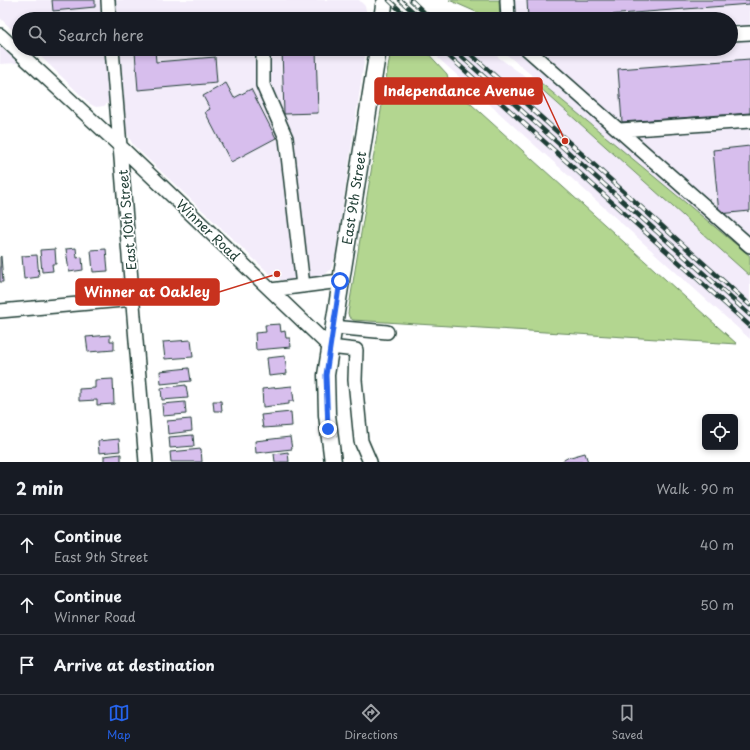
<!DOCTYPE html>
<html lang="en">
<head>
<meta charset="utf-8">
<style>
  body { margin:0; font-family:"Playpen Sans",sans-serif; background:#20242c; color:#f1f3f6 }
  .controls { position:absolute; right:12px; bottom:12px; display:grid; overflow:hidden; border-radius:6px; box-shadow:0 2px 6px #0003 }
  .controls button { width:36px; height:36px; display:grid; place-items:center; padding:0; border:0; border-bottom:1px solid #363941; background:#171b24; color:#f1f3f6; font:20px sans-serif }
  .stop { position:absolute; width:12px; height:12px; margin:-9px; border:3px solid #2563eb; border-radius:50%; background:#fff }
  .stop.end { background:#2563eb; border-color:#fff; box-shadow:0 1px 4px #0008 }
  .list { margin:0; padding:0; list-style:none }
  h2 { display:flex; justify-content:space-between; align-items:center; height:52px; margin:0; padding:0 16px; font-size:17px }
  h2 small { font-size:13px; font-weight:400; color:#9ea1a6 }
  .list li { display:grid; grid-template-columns:26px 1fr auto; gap:12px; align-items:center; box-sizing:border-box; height:60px; padding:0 16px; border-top:1px solid #363941 }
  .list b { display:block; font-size:15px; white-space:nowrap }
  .list p { margin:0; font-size:13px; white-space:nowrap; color:#9ea1a6 }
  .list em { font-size:13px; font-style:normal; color:#9ea1a6 }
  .icon { flex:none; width:22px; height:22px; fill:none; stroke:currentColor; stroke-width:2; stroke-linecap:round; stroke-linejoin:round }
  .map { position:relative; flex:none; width:750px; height:462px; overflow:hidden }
  .search { position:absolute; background:#171b24; box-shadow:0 2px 6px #0003; left:12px; right:12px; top:12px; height:44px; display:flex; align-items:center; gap:10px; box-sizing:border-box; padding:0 14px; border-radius:22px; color:#9ea1a6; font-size:15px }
  .sheet { height:232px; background:#171b24 }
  nav { display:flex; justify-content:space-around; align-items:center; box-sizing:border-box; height:56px; border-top:1px solid #363941; background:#171b24; font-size:11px; color:#9ea1a6 }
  nav a { display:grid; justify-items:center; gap:2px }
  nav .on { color:#2563eb }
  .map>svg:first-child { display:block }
  .built { fill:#f3ecfa }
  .green { fill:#b3d690; stroke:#698a62 }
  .building { fill:#d7beed; stroke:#1f3d34 }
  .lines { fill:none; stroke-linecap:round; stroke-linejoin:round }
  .minor-casing { stroke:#1f3d34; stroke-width:16 }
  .major-casing { stroke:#1f3d34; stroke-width:19 }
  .minor { stroke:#fff; stroke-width:13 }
  .major { stroke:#fff; stroke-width:16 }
  .rail-casing { stroke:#1f3d34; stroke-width:4.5 }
  .rail { stroke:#fff; stroke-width:3; stroke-dasharray:9; stroke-linecap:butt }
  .route { stroke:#2563eb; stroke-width:5 }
  .labels { text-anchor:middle; stroke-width:3.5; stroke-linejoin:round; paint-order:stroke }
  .street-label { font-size:13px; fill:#1f3d34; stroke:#fff }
  .leader { fill:none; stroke:#c8321e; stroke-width:1.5 }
  .callout-dot { fill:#c8321e; stroke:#fff; stroke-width:1.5 }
  .callout { fill:#c8321e; stroke:#c8321e; stroke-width:1.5 }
  .callout-label { font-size:14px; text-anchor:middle; font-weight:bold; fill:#fff }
</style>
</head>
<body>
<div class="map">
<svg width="750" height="462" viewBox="0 0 750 462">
  <rect width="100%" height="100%" fill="#fff"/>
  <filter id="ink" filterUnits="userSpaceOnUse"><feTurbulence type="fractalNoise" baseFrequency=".025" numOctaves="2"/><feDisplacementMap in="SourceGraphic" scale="8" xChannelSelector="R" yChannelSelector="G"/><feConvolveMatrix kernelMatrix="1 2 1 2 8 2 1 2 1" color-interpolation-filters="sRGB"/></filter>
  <g filter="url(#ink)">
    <!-- built -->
    <path class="built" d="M0,0h103l1,19h-85v17l-19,-18z
      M116,0h243l6,6 3,13h-251z
      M499,0h251v256l-250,-207h231v-30h-231z
      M0,46l18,17 -18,1z
      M33,49h73l4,49 -1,4 -5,4 -8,1 -6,-3z
      M120,49h246l-31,208 -4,12 -7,7 -40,5 -11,-4 -140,-132 -6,-12z
      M445,49h42l51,37 212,190v63l-312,-281z"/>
    <!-- green -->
    <path class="green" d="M449,0h50l1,19h-8z
      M391,49h33l23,25 2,8 -3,6 15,7 276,249 -384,-24 -4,-3 -1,-4z
      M541,83l209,173v20l-212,-190z"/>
    <!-- building -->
    <path class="building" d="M52,0h43v7l-42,4z
      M527,0h223v4l-194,15h-28z
      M282,49h34l2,64 -34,1z
      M155,50l1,12 59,-5 2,26 -79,7 -3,-38z
      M750,59v54l-128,9 -4,-53z
      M226,83l8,15 17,-9 25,49 -45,24 -26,-50 5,-3 -7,-13z
      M750,146v65l-31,3 -6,-64z
      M76,248l1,10 5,-1 1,13 -14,2 -3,-23z
      M55,249l1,15h-4l1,7 -11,1 -2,-22z
      M106,249l2,22 -15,1 -2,-22z
      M37,255l2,22 -15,2 -2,-23z
      M1,256l2,26h-3v-25z
      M280,324l1,8 4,-1 1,7h4l1,9 -35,3 -1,-17 11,-1 -1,-7z
      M110,335v6h4v9l-26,2 -2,-15z
      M191,340l2,17 -28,2 -2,-17z
      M285,356l2,18 -18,2 -2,-18z
      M189,368l2,13 -30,3 -1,-13z
      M113,379l1,25 -17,1v-5l-18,1v-12l16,-1v-8z
      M186,385l2,13 -26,2 -1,-12z
      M292,386l2,15h-5v3l-26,3 -1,-18z
      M213,401h8l1,10h-8z
      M185,402l1,12 -23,2 -1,-12z
      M291,412l1,14 -29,2 -2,-13z
      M191,419l1,12 -24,3 -1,-13z
      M193,435l1,11 -24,2 -1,-11z
      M290,437l2,12 -36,4 -1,-12z
      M119,439l1,12 -21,2 -1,-12z
      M201,449l1,13h-31l-1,-10z
      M288,452l1,10h-14l-1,-8z
      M585,453l3,9h-27l6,-4z
      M121,454v8h-17v-6z"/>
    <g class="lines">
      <!-- minor casing -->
      <g class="minor-casing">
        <path id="minor" d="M108,0l1,19
          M507,0l1,19
          M731,34l19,-1
          M0,35l120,111 210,201 26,3 -1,30 6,61 9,21
          M112,49l34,413
          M263,49v36l23,53 17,148
          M527,49l223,197
          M620,130l130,-9
          M271,290l69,-9
          M0,311l134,-12
          M333,327l54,5"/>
      </g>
      <!-- major casing -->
      <g class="major-casing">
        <path id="major" d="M382,19l2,-14
          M333,462l-6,-47 -1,-40 52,-326"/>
      </g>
      <!-- minor -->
      <use href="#minor" class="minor"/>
      <!-- major -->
      <use href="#major" class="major"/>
      <!-- rail casing -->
      <g class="rail-casing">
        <path id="rail" d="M389,0l20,19
          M400,0l21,19
          M411,0l20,19
          M441,49l309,277
          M453,49l297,266
          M465,49l285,256"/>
      </g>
      <!-- rail -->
      <use href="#rail" class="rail"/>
    </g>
  </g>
  <g class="lines" filter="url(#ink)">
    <!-- route -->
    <path class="route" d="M328,429l-2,-54 14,-94"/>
  </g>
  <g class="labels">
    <!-- street labels -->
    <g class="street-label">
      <text transform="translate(354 198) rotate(-81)" y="5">East 9th Street</text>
      <text transform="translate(127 220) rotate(-95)" y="5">East 10th Street</text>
      <text transform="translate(208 230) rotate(44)" y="5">Winner Road</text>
    </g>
  </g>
  <!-- callouts -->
  <path class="leader" d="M565 141L542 91M277 274L219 292"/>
  <g class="callout-dot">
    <circle cx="565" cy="141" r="4"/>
    <circle cx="277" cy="274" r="4"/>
  </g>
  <g class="callout">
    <rect x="375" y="78" width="167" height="26" rx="4"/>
    <rect x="76" y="279" width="143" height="26" rx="4"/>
  </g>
  <g class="callout-label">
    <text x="459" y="96">Independance Avenue</text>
    <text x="147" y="297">Winner at Oakley</text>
  </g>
</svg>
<div class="controls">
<button><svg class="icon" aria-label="locate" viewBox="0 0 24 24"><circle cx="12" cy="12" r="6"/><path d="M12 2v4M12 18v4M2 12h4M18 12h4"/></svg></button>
</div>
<div class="stop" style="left:340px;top:281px"></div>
<div class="stop end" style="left:328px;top:429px"></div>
<div class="search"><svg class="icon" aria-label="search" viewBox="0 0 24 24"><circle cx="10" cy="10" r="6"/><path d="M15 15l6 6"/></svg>Search here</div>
</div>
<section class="sheet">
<h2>2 min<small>Walk · 90 m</small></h2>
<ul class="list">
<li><svg class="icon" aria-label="ahead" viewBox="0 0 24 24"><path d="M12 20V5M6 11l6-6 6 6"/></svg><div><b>Continue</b><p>East 9th Street</p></div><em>40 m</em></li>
<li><svg class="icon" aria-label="ahead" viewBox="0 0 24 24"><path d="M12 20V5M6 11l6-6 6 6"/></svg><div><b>Continue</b><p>Winner Road</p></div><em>50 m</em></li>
<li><svg class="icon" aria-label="arrive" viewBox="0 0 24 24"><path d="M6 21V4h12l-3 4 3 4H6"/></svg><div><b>Arrive at destination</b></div></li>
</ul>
</section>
<nav>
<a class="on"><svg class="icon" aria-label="map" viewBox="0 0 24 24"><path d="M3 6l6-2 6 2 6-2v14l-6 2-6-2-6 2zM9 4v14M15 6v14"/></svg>Map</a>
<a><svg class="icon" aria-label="directions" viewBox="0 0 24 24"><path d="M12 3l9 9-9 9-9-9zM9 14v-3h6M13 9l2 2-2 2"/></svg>Directions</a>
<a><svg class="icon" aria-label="saved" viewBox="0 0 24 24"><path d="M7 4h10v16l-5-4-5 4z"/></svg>Saved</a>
</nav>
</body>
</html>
